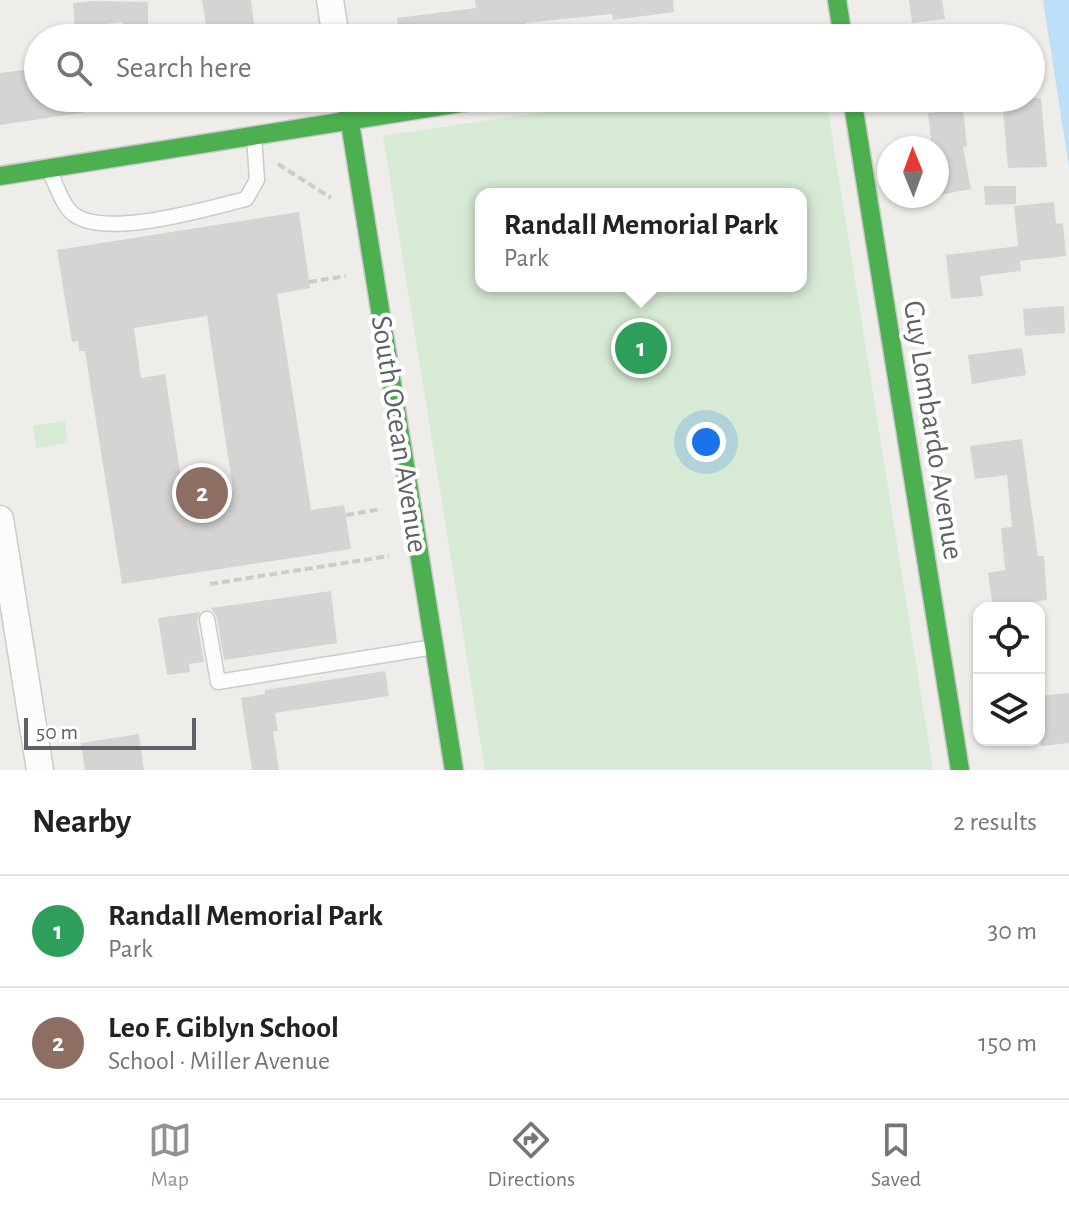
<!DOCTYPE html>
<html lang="en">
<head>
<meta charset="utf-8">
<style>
  body { margin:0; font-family:"Alegreya Sans",sans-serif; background:#f2f2f2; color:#222 }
  .controls { position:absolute; right:24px; bottom:24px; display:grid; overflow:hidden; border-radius:16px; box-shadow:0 2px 6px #0004 }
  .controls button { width:72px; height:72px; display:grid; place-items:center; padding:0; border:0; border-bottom:2px solid #e0e0e0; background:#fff; color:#222; font:40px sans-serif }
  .compass { position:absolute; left:877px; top:136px; width:72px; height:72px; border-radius:50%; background:#fff; box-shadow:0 2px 6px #0004; rotate:359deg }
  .scale { position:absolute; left:24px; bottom:20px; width:172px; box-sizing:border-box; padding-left:8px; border:4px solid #5e6267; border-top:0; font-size:22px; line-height:28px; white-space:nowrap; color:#5e6267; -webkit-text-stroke:6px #fff; paint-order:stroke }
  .you { position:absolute; left:706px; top:442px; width:28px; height:28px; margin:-20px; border:6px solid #fff; border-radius:50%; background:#1a73e8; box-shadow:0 0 0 12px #1a73e833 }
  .badge { display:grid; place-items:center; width:52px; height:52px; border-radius:50%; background:#909394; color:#fff; font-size:26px; font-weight:700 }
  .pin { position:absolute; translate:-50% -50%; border:4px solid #fff; box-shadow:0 2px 8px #0006 }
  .popup { position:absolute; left:475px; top:188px; width:332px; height:104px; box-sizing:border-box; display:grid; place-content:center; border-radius:16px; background:#fff; filter:drop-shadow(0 2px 6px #0005); font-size:26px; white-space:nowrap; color:#767676 }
  .popup b { font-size:30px; color:#222 }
  .popup::after { content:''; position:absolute; left:50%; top:100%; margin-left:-16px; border:16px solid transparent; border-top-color:#fff }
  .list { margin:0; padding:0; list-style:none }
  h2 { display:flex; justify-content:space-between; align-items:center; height:104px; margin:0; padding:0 32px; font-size:34px }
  h2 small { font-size:26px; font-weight:400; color:#767676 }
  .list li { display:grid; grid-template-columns:52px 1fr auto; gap:24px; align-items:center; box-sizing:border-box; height:112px; padding:0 32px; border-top:2px solid #e0e0e0 }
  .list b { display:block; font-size:30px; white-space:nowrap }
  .list p { margin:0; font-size:26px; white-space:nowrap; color:#767676 }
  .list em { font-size:26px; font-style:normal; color:#767676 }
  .icon { flex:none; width:44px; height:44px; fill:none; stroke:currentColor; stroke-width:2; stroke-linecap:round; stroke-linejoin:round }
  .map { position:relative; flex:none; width:1069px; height:770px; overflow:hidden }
  .search { position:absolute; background:#fff; box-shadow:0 2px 6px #0004; left:24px; right:24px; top:24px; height:88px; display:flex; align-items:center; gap:20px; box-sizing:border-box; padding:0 28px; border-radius:44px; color:#767676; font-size:30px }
  .sheet { height:328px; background:#fff }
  nav { display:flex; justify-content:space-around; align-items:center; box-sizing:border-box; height:112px; border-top:2px solid #e0e0e0; background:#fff; font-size:22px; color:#767676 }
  nav a { display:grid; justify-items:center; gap:4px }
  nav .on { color:#909394 }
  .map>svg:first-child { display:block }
  .green { fill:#d7ead5; fill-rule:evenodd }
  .water { fill:#bedff8 }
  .building { fill:#d5d4d2; fill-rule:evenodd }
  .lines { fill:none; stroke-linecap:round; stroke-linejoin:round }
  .lane-casing { stroke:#cacbcb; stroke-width:17 }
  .street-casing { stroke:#cacbcb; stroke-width:29 }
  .fast-casing { stroke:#c9c9ca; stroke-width:21 }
  .path { stroke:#cacecb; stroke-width:4; stroke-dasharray:8 4; stroke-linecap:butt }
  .lane { stroke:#fcfcfc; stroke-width:14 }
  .street { stroke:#fcfcfc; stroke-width:26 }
  .fast { stroke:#4caf50; stroke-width:18 }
  .labels { text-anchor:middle; stroke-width:8; stroke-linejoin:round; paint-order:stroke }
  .street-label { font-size:30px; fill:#5e6267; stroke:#fff }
</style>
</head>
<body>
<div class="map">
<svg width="1069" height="770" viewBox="0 0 1069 770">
  <rect width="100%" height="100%" fill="#eeede9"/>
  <!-- green -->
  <path class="green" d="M638,98h188l107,672h-448l-102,-634zM481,194h320v92h-320z
    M65,421l3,22 -32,5 -3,-22z"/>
  <!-- water -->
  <path class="water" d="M1043,0h26v167z"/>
  <!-- building -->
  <path class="building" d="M202,0h49l4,32 -47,6z
    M475,0h198l1,12 -61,8 -1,-6 -87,9 2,11 -23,4 -2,-14 -54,9 1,5h-50l-2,-20 79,-10z
    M909,0h33l3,19 -33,4z
    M94,1l54,1v36h-25v-16l-48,5 -2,-24z
    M38,68v30h61l1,12 -100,15v-52z
    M1002,98h39l6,69 -39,1z
    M963,109l4,37 -4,1 8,42 -32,6 -2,-47h-5l-4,-35z
    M984,186h32v18l-31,1z
    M1054,202l2,22 7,-1 3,33 -46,5 1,10 -41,5 3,20 -32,3 -5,-44 72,-9 -4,-40z
    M299,212l11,76 -33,6 34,216 33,-5 7,44 -229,35 -37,-233h-6l-1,-10 -6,1 -15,-92zM207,316l26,174 -49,7 -19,-123 -24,4 -7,-50z
    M1064,306l1,27 -40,3 -2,-27z
    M1022,348l4,27 -54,9 -4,-29z
    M1022,439l16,117h6l3,44 -54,8 -5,-35 17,-3 -4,-42 11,-1 -5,-52 -32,4 -5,-33z
    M331,591l6,52 -113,17 -7,-43 -6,-9z
    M200,612l-3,9 7,41 -15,2 1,8 -23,3 -9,-57z
    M385,671l4,25 -114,17 3,18h-5l6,39h-27l-11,-72 24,-4v-4z
    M1069,693v50l-28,3 -2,-50z
    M139,734l5,36h-59l-4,-27z"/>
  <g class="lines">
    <!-- lane casing -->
    <g class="lane-casing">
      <path id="lane" d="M50,172c6,12 11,30 20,39 28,31 139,-3 176,-12l11,-19 -3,-43
        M207,619l11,63 216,-35"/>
    </g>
    <!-- street casing -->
    <g class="street-casing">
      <path id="street" d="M330,0l6,38
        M0,519l40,251"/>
    </g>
    <!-- fast casing -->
    <g class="fast-casing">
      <path id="fast" d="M837,0l6,38
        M346,98l108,672
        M852,98l108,672
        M0,176l492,-78"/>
    </g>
    <!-- path -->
    <path class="path" d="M278,164l53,34
      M309,282l37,-6
      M346,515l36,-6
      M210,584l179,-28"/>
    <!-- lane -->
    <use href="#lane" class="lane"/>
    <!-- street -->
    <use href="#street" class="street"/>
    <!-- fast -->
    <use href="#fast" class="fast"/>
  </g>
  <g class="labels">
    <!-- street labels -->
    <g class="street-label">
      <text transform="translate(934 430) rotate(81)" y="10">Guy Lombardo Avenue</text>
      <text transform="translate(400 434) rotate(81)" y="10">South Ocean Avenue</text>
    </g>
  </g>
</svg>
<div class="controls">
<button><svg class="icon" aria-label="locate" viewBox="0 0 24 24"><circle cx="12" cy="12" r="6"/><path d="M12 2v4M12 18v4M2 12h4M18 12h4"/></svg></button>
<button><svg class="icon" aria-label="layers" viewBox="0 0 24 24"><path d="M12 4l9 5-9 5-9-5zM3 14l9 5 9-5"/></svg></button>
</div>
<svg class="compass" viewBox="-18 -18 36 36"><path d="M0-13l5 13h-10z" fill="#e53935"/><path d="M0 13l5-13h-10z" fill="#767676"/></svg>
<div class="scale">50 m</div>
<div class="you"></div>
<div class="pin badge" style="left:641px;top:348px;background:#2e9e5b">1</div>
<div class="popup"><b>Randall Memorial Park</b>Park</div>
<div class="pin badge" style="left:202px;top:493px;background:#8d6e63">2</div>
<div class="search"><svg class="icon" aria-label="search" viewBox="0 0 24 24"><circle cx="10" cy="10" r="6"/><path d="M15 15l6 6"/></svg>Search here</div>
</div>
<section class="sheet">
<h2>Nearby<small>2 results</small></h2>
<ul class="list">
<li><span class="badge" style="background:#2e9e5b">1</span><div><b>Randall Memorial Park</b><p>Park</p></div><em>30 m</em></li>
<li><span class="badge" style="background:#8d6e63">2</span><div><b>Leo F. Giblyn School</b><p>School · Miller Avenue</p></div><em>150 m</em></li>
</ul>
</section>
<nav>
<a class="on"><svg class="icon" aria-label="map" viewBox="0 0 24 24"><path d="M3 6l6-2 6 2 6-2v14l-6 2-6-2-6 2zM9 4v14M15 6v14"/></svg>Map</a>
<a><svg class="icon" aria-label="directions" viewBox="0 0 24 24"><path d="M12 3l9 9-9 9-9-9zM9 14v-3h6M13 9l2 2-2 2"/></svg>Directions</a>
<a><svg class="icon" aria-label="saved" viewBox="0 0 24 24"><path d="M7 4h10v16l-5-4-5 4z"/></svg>Saved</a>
</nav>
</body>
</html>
